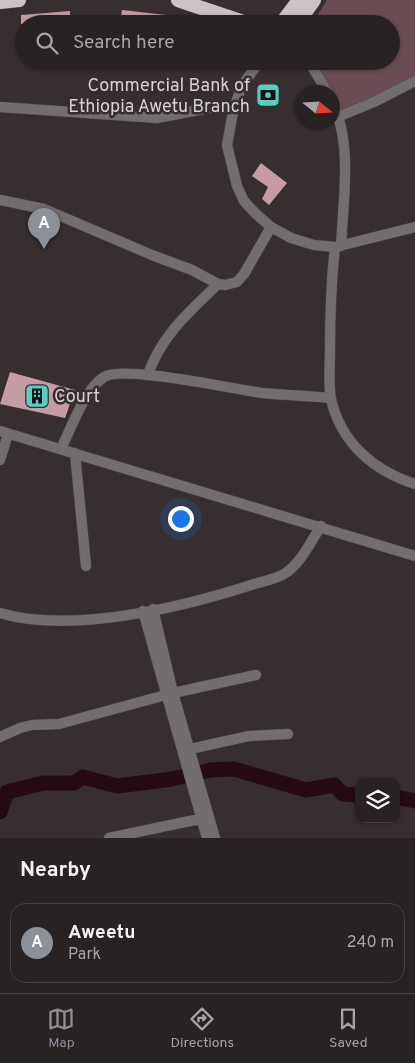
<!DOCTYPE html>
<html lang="en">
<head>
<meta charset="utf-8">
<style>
  body { margin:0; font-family:Overpass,sans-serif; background:#302a2b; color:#f1f3f6 }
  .controls { position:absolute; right:15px; bottom:15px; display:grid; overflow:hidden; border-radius:10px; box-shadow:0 1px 4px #0004 }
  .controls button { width:45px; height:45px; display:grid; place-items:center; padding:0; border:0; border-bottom:1px solid #443f41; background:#282223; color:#f1f3f6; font:25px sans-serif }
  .compass { position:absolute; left:295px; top:85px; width:45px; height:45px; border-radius:50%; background:#282223; box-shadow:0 1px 4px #0004; rotate:108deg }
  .you { position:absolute; left:180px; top:518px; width:18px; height:18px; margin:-12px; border:4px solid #fff; border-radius:50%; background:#1a73e8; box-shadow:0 0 0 8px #1a73e833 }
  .badge { display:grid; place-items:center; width:32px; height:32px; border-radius:50%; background:#8c9099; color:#fff; font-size:16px; font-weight:700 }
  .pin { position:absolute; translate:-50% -41px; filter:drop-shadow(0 1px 2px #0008) }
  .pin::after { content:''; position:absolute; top:26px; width:18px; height:15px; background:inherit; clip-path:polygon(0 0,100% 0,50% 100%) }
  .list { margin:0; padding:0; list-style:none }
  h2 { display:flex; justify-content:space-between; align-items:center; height:65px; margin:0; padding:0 20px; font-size:21px }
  h2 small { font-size:16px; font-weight:400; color:#a5a4a6 }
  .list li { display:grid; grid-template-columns:32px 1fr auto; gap:15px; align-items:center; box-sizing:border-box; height:80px; margin:0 10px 10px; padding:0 10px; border:1px solid #443f41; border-radius:15px }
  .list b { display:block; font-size:19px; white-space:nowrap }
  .list p { margin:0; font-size:16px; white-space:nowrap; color:#a5a4a6 }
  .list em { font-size:16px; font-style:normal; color:#a5a4a6 }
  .icon { flex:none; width:28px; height:28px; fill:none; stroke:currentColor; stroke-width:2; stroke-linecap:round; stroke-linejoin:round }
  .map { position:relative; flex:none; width:415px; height:838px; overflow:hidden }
  .search { position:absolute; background:#282223; box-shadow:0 1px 4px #0004; left:15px; right:15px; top:15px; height:55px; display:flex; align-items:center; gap:12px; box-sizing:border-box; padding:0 18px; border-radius:28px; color:#a5a4a6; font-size:19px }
  .sheet { height:155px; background:#282223 }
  nav { display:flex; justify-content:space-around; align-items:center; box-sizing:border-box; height:70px; border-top:1px solid #443f41; background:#282223; font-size:14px; color:#a5a4a6 }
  nav a { display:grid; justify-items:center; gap:2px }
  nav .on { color:#8c9099 }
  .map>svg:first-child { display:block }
  .green { fill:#694d53 }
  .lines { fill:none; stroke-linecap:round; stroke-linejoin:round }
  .river { stroke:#270b13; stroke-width:15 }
  .building { fill:#c59ca4 }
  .minor-casing { stroke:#534b4c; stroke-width:11 }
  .highway-casing { stroke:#534b4c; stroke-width:15 }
  .minor { stroke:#726d6e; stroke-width:10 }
  .highway { stroke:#ccc1c3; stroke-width:14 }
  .labels { text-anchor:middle; stroke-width:5; stroke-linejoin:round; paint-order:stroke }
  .poi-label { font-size:18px; fill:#d6d1d2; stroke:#362e2f; text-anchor:end }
</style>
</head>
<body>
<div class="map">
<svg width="415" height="838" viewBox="0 0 415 838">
  <rect width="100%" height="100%" fill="#362e2f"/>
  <!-- green -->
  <path class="green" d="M327,0h88v84l-77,39 -5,-11 -1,-20h-9l-15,-31h83v-37h-79z"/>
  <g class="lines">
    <!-- river -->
    <path class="river" d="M396,797l19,4
      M0,812l7,-20 36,-9h31l9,-6 34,9 55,-7 39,-9 23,-1 72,21 28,-5 9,9 13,1 3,3"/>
  </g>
  <!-- building -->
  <path class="building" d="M122,10l44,5 -1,9h-45z
    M70,11v13h-49v-9z
    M261,163l26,20 -18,22 -7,-6 6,-12 -16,-11z
    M10,372l65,18 -10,28 -65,-14z"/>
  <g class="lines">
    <!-- minor casing -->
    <g class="minor-casing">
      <path id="minor" d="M260,61l-17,23 -9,23 -7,38 10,41 7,15 12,13 15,13 20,11 23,7 21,2 80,-20
        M309,61l18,31
        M332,102c21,40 11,100 9,144
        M0,107l157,11 57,-11h20
        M340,116l34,-14 41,-21
        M0,200l44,9 108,46 40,15 26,14 7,1 12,-3 7,-8 27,-47
        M335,247c-4,35 -5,68 -5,103 0,15 -2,34 1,49 10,44 43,72 84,85
        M148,374c14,-39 41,-62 70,-90
        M0,431l415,125
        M61,449c10,-21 24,-60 43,-72 19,-12 129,12 158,16 23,2 46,3 69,5
        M75,453l11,113
        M0,460l8,-26
        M153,609l20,84 42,145
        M143,611l64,227
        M0,613c70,21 179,-5 248,-27 11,-4 26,-6 36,-12 16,-9 27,-33 37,-48
        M0,737l20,-9 12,-3 27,-1 114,-31 83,-18
        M190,749l59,-13 39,-2
        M109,838l100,-21"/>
    </g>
    <!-- highway casing -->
    <g class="highway-casing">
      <path id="highway" d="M178,0l71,24
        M0,2l19,-2
        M281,24l18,-24
        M297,24l17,-24"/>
    </g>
    <!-- minor -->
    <use href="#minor" class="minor"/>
    <!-- highway -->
    <use href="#highway" class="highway"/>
  </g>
  <!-- icons -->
  <defs>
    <g id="bank-square" transform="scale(1.25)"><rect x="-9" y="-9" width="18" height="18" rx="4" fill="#58cec0" stroke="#362e2f"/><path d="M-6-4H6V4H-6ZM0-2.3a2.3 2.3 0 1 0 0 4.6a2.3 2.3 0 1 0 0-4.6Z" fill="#111"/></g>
    <g id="building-square" transform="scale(1.25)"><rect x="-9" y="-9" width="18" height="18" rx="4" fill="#58cec0" stroke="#362e2f"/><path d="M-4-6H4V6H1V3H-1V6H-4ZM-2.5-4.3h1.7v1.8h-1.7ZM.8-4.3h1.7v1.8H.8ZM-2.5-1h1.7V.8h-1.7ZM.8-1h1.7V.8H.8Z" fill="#111"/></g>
  </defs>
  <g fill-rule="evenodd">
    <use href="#bank-square" x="268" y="95"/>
    <use href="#building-square" x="37" y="396"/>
  </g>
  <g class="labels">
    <!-- poi labels -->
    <g class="poi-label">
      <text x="250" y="91">Commercial Bank of<tspan x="250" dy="21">Ethiopia Awetu Branch</tspan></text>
      <text x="54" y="402" text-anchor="start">Court</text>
    </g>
  </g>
</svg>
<div class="controls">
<button><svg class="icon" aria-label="layers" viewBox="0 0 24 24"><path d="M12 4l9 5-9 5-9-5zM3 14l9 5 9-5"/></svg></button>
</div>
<svg class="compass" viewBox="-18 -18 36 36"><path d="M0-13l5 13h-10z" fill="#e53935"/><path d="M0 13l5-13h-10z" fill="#a5a4a6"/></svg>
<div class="you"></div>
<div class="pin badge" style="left:44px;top:249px">A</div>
<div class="search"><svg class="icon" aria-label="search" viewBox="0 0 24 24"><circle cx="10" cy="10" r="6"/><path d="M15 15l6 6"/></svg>Search here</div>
</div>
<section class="sheet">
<h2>Nearby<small></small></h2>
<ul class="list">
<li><span class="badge">A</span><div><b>Aweetu</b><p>Park</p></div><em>240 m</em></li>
</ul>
</section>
<nav>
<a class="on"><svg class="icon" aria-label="map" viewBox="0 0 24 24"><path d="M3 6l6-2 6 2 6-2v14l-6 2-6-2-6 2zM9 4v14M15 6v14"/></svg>Map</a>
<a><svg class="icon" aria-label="directions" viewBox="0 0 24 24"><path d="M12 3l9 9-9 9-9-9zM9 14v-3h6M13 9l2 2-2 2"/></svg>Directions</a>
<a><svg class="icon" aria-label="saved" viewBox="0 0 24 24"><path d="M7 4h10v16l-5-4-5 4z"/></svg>Saved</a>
</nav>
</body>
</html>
